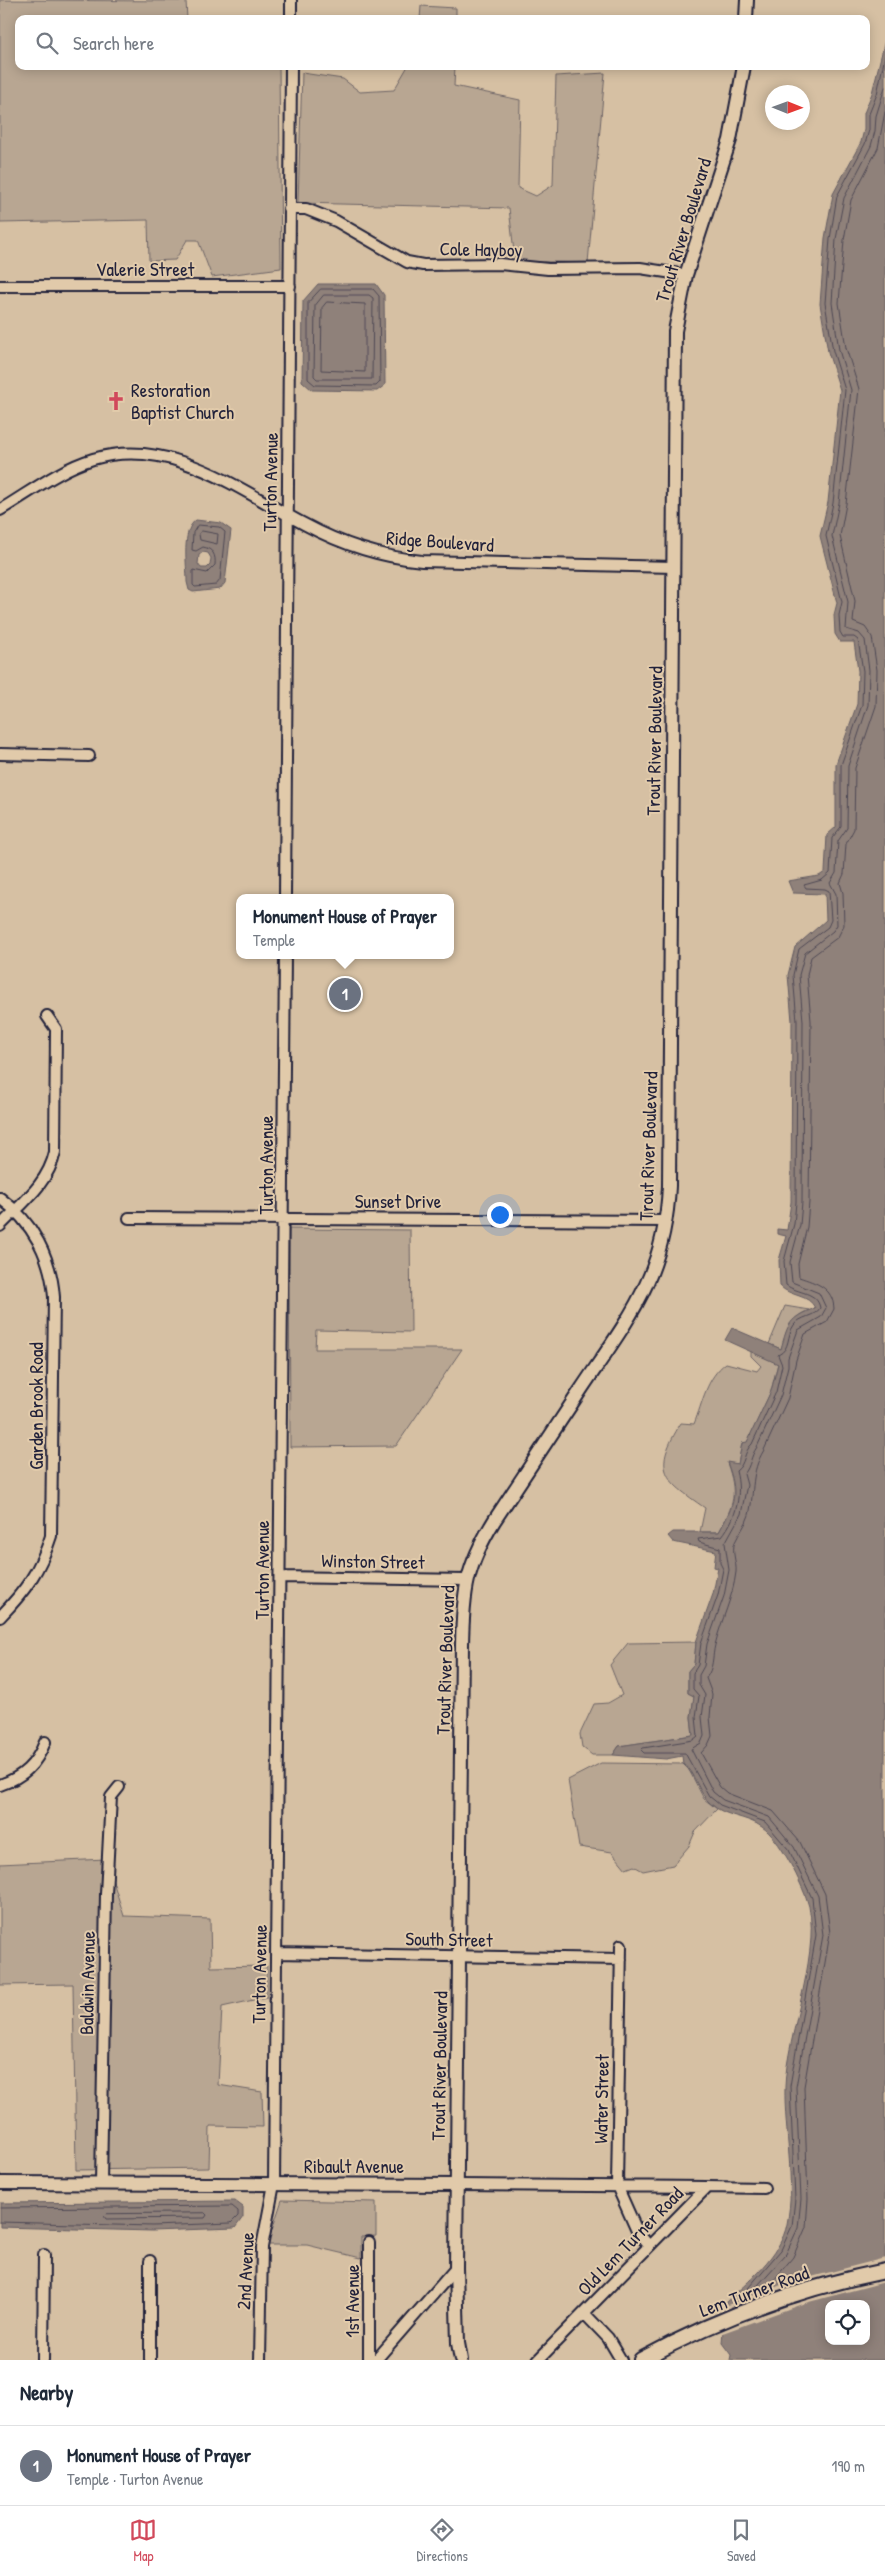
<!DOCTYPE html>
<html lang="en">
<head>
<meta charset="utf-8">
<style>
  body { margin:0; font-family:"Patrick Hand",sans-serif; background:#f2f2f3; color:#1f2937 }
  .controls { position:absolute; right:15px; bottom:15px; display:grid; overflow:hidden; border-radius:10px; box-shadow:0 2px 12px #0003 }
  .controls button { width:45px; height:45px; display:grid; place-items:center; padding:0; border:0; border-bottom:1px solid #e0e1e3; background:#fff; color:#1f2937; font:25px sans-serif }
  .compass { position:absolute; left:765px; top:85px; width:45px; height:45px; border-radius:50%; background:#fff; box-shadow:0 2px 12px #0003; rotate:91deg }
  .you { position:absolute; left:499px; top:1214px; width:18px; height:18px; margin:-12px; border:4px solid #fff; border-radius:50%; background:#1a73e8; box-shadow:0 0 0 8px #1a73e833 }
  .badge { display:grid; place-items:center; width:32px; height:32px; border-radius:50%; background:#d1495b; color:#fff; font-size:16px; font-weight:700 }
  .pin { position:absolute; translate:-50% -50%; border:2px solid #fff; box-shadow:0 1px 5px #0006 }
  .popup { position:absolute; left:236px; top:894px; width:218px; height:65px; box-sizing:border-box; display:grid; place-content:center; border-radius:10px; background:#fff; filter:drop-shadow(0 1px 4px #0005); font-size:16px; white-space:nowrap; color:#747a83 }
  .popup b { font-size:19px; color:#1f2937 }
  .popup::after { content:''; position:absolute; left:50%; top:100%; margin-left:-10px; border:10px solid transparent; border-top-color:#fff }
  .list { margin:0; padding:0; list-style:none }
  h2 { display:flex; justify-content:space-between; align-items:center; height:65px; margin:0; padding:0 20px; font-size:21px }
  h2 small { font-size:16px; font-weight:400; color:#747a83 }
  .list li { display:grid; grid-template-columns:32px 1fr auto; gap:15px; align-items:center; box-sizing:border-box; height:80px; padding:0 20px; border-top:1px solid #e0e1e3 }
  .list b { display:block; font-size:19px; white-space:nowrap }
  .list p { margin:0; font-size:16px; white-space:nowrap; color:#747a83 }
  .list em { font-size:16px; font-style:normal; color:#747a83 }
  .icon { flex:none; width:28px; height:28px; fill:none; stroke:currentColor; stroke-width:2; stroke-linecap:round; stroke-linejoin:round }
  .map { position:relative; flex:none; width:885px; height:2360px; overflow:hidden }
  .search { position:absolute; background:#fff; box-shadow:0 2px 12px #0003; left:15px; right:15px; top:15px; height:55px; display:flex; align-items:center; gap:12px; box-sizing:border-box; padding:0 18px; border-radius:10px; color:#747a83; font-size:19px }
  .sheet { height:145px; background:#fff }
  nav { display:flex; justify-content:space-around; align-items:center; box-sizing:border-box; height:70px; border-top:1px solid #e0e1e3; background:#fff; font-size:14px; color:#747a83 }
  nav a { display:grid; justify-items:center; gap:2px }
  nav .on { color:#d1495b }
  .map>svg:first-child { display:block }
  .green { fill:#b8a692; stroke:#6d6466 }
  .water { fill:#8f817a; stroke:#635b61; fill-rule:evenodd }
  .pier { fill:#d6c0a3 }
  .lines { fill:none; stroke-linecap:round; stroke-linejoin:round }
  .shore { stroke:#4e4854; stroke-width:1 }
  .minor-casing { stroke:#22223b; stroke-width:14 }
  .tertiary-casing { stroke:#22223b; stroke-width:16 }
  .secondary-casing { stroke:#22223b; stroke-width:18 }
  .minor { stroke:#e1caaa; stroke-width:10 }
  .tertiary { stroke:#e1caaa; stroke-width:12 }
  .secondary { stroke:#e1caaa; stroke-width:14 }
  .labels { text-anchor:middle; stroke-width:4; stroke-linejoin:round; paint-order:stroke }
  .street-label { font-size:19px; fill:#22223b; stroke:#e1caaa }
  .poi-label { font-size:19px; fill:#22223b; stroke:#e1caaa; text-anchor:start }
</style>
</head>
<body>
<div class="map">
<svg width="885" height="2360" viewBox="0 0 885 2360">
  <rect width="100%" height="100%" fill="#d6c0a3"/>
  <filter id="ink" filterUnits="userSpaceOnUse"><feTurbulence type="fractalNoise" baseFrequency=".02" numOctaves="2"/><feDisplacementMap in="SourceGraphic" scale="10" xChannelSelector="R" yChannelSelector="G"/><feConvolveMatrix kernelMatrix="1 2 1 2 8 2 1 2 1" color-interpolation-filters="sRGB"/></filter>
  <g filter="url(#ink)">
    <!-- green -->
    <path class="green" d="M0,0l186,1 1,18h-168v47h260l2,202 -69,9 -14,-37h-11l-12,20 -26,1 -1,-41 -148,3z
      M421,6l35,2v11h-36z
      M408,66h47l-1,20 66,14 -2,88 18,8 17,-11 3,-109 49,-3 -17,190 -73,-2 -6,-53 -211,-5 4,-130 41,6 17,13 34,-2z
      M289,1229l121,1 1,102 -95,-2 -1,19h147l-66,97 -106,1z
      M785,1306l24,4c-20,8 -22,20 -28,39l-12,-5z
      M751,1351l27,12 -7,28 -24,52h-5l-4,22 -11,-2c11,31 7,41 -8,69h-19l5,-24c-42,-29 -53,-38 -24,-85l13,1c9,-22 12,-46 32,-61l31,8 4,-5 -10,-10z
      M696,1642l-2,22 -6,7v22l6,3 -3,21 2,18 -74,11 -6,9h-21l-10,-8 -2,-13 14,-30 14,-1 14,-8 -12,-30 18,-22z
      M601,1763l82,1 5,4 16,31 13,10 -22,23 -6,14 -16,19 -30,6 -9,-5 -8,3 -14,-17 -33,-5 -11,-67z
      M106,1859l18,57 86,3 1,48 56,-1v31l-45,10 -4,78 44,7 1,35 -53,-1 -1,42 -133,2 -3,-186 -73,1v-121z
      M282,2200l94,2v34l-15,1v21l-54,-13h-40z"/>
    <!-- water -->
    <path class="water" d="M885,40v2320h-155l1,-5 -9,-12 3,-40c23,-21 56,-48 62,-79 9,-43 -3,-93 -2,-137 1,-51 40,-144 21,-190 -8,-20 -26,-58 -44,-70 -15,-11 -37,-10 -51,-23 -13,-11 -15,-30 -28,-40l-1,-8 -16,3 -53,-4 6,-9 74,-11 -2,-18 3,-21 -6,-3v-22l6,-7 2,-22 17,-48 5,-26 -4,-1 2,-16 -43,-9 -5,-6 5,-4h46c16,-29 20,-38 8,-70l11,2 4,-21 5,-1 24,-51 7,-27 -53,-24 7,-12 49,21c7,-26 8,-31 34,-41 -6,-14 -25,-11 -35,-22l-1,-26 7,-24 -9,-2v-5l10,1 4,-28 1,-181 -4,-46 7,-28 31,-27 -1,-26 -32,-1 -5,-12 31,-5 6,-4 2,-37 9,-8v-63l21,-60 1,-33 -4,-29h-14l-5,-8 -1,-19 3,-12 -17,-67 8,-34 12,-112 -12,-38 -8,-48 5,-66 8,-44 28,-52 3,-12v-17l8,-20zM829,2304h37v37h-37z
      M318,284h58l8,11 1,90 -8,6 -65,-1 -10,-9 1,-80z
      M196,520l25,3 10,7 -6,53 -5,6 -27,3 -4,-2 -2,-8c0,-17 -6,-52 9,-62zM203,552l5,1 3,5 -1,7 -3,3h-6l-3,-4 1,-9z
      M235,2201l8,6v10l-8,11 -83,3 -152,-4v-24z"/>
    <!-- pier -->
    <path class="pier" d="M885,2258v24l-80,21 -85,31 2,-27 62,-23z"/>
    <g class="lines">
      <!-- shore -->
      <path class="shore" d="M321,289h52l6,7 1,86 -4,4 -61,-1 -7,-6v-76z
        M324,295h45l4,3 -1,81h-55l-3,-3 1,-70z
        M327,302l38,2v68l-44,-2 1,-62z
        M198,525l21,2 6,5 -5,48 -4,5 -21,2 -2,-2v-15l14,3 8,-8c1,-10 -2,-16 -12,-18l-7,4 -4,-1 1,-17z
        M202,531l16,3 -1,10 -17,-4 -1,-6z
        M0,2208l232,-2 6,5v5l-7,7 -79,3 -152,-4
        M205,2213l2,2 -2,3 -99,1 -2,-3 2,-2z
        M759,2298l34,-41 13,-30 2,-28 -4,-112 26,-154 -5,-39 -25,-52 -27,-31 -46,-18 -7,-6 -19,-34 7,-8 4,-9 -2,-19 2,-23 -6,-16c8,-10 6,-21 9,-33 6,-25 18,-47 21,-73 1,-9 -5,-21 -1,-30 4,-9 11,-17 14,-27 6,-25 1,-42 15,-65l24,-52 8,-38 9,-26 22,-12 7,-13c-1,-22 -18,-26 -35,-32l-1,-13 9,-37 2,-25 2,-181 -4,-46 4,-18 27,-20 6,-12 -1,-32 -3,-10 4,-9 2,-30 8,-15 1,-61 21,-62 1,-36 -5,-33 -7,-10 -12,-5 2,-21 -15,-65 6,-32 13,-115 -13,-41 -7,-45 5,-63 7,-40 27,-52 7,-36
        M740,2305l46,-51 12,-26 3,-29 -5,-112 27,-152 -5,-39 -24,-49 -25,-30 -46,-17 -10,-8 -22,-43 10,-6 3,-7 -2,-19 3,-22 -6,-10v-10l5,-9 3,-22 17,-48 5,-26 -4,-27 16,-29 6,-29 -3,-11c7,-8 6,-17 13,-27l24,-52 7,-29v-8l10,-28 23,-13 5,-9 -7,-15 -27,-11 -2,-20 10,-37 2,-23 1,-181 -4,-46 6,-22 28,-22 4,-6 -1,-31 -6,-11 6,-10 2,-32 9,-13 1,-62 20,-61 1,-35 -4,-30 -6,-7 -13,-4 2,-27 -16,-66 7,-33 12,-113 -12,-40 -7,-47 4,-64 8,-41 27,-52 4,-15 1,-15 9,-29
        M730,2309l51,-59 11,-24 3,-27 -5,-113 26,-151 -4,-37 -23,-48 -24,-28 -45,-17 -11,-9 -24,-43h-41l-3,-3 2,-2 50,-8 5,-4 -2,-19 3,-21 -6,-7v-16l5,-8 3,-22 17,-48 5,-26 -3,-6v-15l-21,-6 -1,-3 24,-3c15,-19 20,-42 14,-65 10,-7 7,-19 16,-27l24,-52 6,-27 -4,-10c13,-6 8,-19 16,-30 6,-9 21,-8 26,-17 -3,-17 -22,-14 -34,-23l-2,-24 10,-37 2,-22 1,-181 -4,-46 6,-26 29,-22 3,-7 -2,-29 -4,-2 -19,-1 -2,-3 18,-5 8,-7 2,-35 9,-11v-62l21,-60 1,-34 -5,-31 -4,-3h-11l-3,-5 -1,-17 3,-13 -16,-66 7,-33 12,-113 -12,-39 -8,-48 5,-64 7,-43 28,-52 4,-14v-16l8,-20 8,-38"/>
      <!-- minor casing -->
      <g class="minor-casing">
        <path id="minor" d="M291,19v-19
          M289,209h17l30,12 71,41 16,3 77,-1 48,5 92,-1 46,7
          M0,286h290
          M0,510c30,-18 60,-41 93,-51 78,-23 146,31 211,65 37,20 77,33 118,37l252,6
          M0,754l89,2
          M285,898l6,-832
          M0,1198c33,24 51,59 54,99l-3,239c-11,35 -26,55 -51,81
          M129,1218l537,3
          M0,1226c22,-23 48,-42 55,-74l1,-123 -9,-13
          M280,1577l186,3
          M0,1785c23,-8 36,-20 45,-43
          M621,1945l-4,241 20,45 12,15
          M276,1953l345,6
          M101,2183l5,-289 5,-97 8,-10
          M457,2185l250,2
          M150,2261v99
          M584,2313l24,25 13,22
          M43,2360l1,-105
          M260,2360l2,-113 12,-63 11,-1229
          M369,2360v-118
          M376,2360l80,-92
          M538,2360l169,-173 57,1"/>
      </g>
      <!-- tertiary casing -->
      <g class="tertiary-casing">
        <path id="tertiary" d="M746,19l1,-19
          M0,2183l457,2
          M461,2360l-3,-17 -2,-75 6,-623c1,-54 4,-78 32,-124 29,-44 58,-87 86,-130 48,-72 85,-115 89,-205l6,-855 11,-56 44,-135 14,-74"/>
      </g>
      <!-- secondary casing -->
      <g class="secondary-casing">
        <path id="secondary" d="M641,2360c76,-42 159,-72 244,-89"/>
      </g>
      <!-- minor -->
      <use href="#minor" class="minor"/>
      <!-- tertiary -->
      <use href="#tertiary" class="tertiary"/>
      <!-- secondary -->
      <use href="#secondary" class="secondary"/>
    </g>
  </g>
  <!-- icons -->
  <defs>
    <g id="church-bare" transform="scale(1.5)"><path d="M-1.2-6h2.4v3.5h3.3v2.4h-3.3V6h-2.4V-.1h-3.3v-2.4h3.3Z" fill="#d1495b" stroke="#e1caaa" stroke-width="2.5" paint-order="stroke"/></g>
  </defs>
  <g fill-rule="evenodd">
    <use href="#church-bare" x="116" y="401"/>
  </g>
  <g class="labels">
    <!-- street labels -->
    <g class="street-label">
      <text transform="translate(683 230) rotate(-73)" y="7">Trout River Boulevard</text>
      <text transform="translate(481 249) rotate(1)" y="7">Cole Hayboy</text>
      <text x="145" y="276">Valerie Street</text>
      <text transform="translate(270 482) rotate(-89)" y="7">Turton Avenue</text>
      <text transform="translate(440 541) rotate(4)" y="7">Ridge Boulevard</text>
      <text transform="translate(654 741) rotate(-89)" y="7">Trout River Boulevard</text>
      <text transform="translate(648 1146) rotate(-88)" y="7">Trout River Boulevard</text>
      <text transform="translate(266 1165) rotate(-90)" y="7">Turton Avenue</text>
      <text x="398" y="1208">Sunset Drive</text>
      <text transform="translate(36 1406) rotate(-90)" y="7">Garden Brook Road</text>
      <text transform="translate(373 1561) rotate(1)" y="7">Winston Street</text>
      <text transform="translate(262 1570) rotate(-90)" y="7">Turton Avenue</text>
      <text transform="translate(445 1660) rotate(-88)" y="7">Trout River Boulevard</text>
      <text transform="translate(449 1939) rotate(1)" y="7">South Street</text>
      <text transform="translate(259 1974) rotate(-89)" y="7">Turton Avenue</text>
      <text transform="translate(87 1983) rotate(-89)" y="7">Baldwin Avenue</text>
      <text transform="translate(439 2066) rotate(-89)" y="7">Trout River Boulevard</text>
      <text transform="translate(601 2099) rotate(-89)" y="7">Water Street</text>
      <text x="354" y="2173">Ribault Avenue</text>
      <text transform="translate(630 2241) rotate(-46)" y="7">Old Lem Turner Road</text>
      <text transform="translate(245 2271) rotate(-87)" y="7">2nd Avenue</text>
      <text transform="translate(754 2291) rotate(-20)" y="7">Lem Turner Road</text>
      <text transform="translate(352 2301) rotate(-90)" y="7">1st Avenue</text>
    </g>
    <!-- poi labels -->
    <g class="poi-label">
      <text x="131" y="397">Restoration<tspan x="131" dy="22">Baptist Church</tspan></text>
    </g>
  </g>
</svg>
<div class="controls">
<button><svg class="icon" aria-label="locate" viewBox="0 0 24 24"><circle cx="12" cy="12" r="6"/><path d="M12 2v4M12 18v4M2 12h4M18 12h4"/></svg></button>
</div>
<svg class="compass" viewBox="-18 -18 36 36"><path d="M0-13l5 13h-10z" fill="#e53935"/><path d="M0 13l5-13h-10z" fill="#747a83"/></svg>
<div class="you"></div>
<div class="pin badge" style="left:345px;top:994px;background:#6b7280">1</div>
<div class="popup"><b>Monument House of Prayer</b>Temple</div>
<div class="search"><svg class="icon" aria-label="search" viewBox="0 0 24 24"><circle cx="10" cy="10" r="6"/><path d="M15 15l6 6"/></svg>Search here</div>
</div>
<section class="sheet">
<h2>Nearby<small></small></h2>
<ul class="list">
<li><span class="badge" style="background:#6b7280">1</span><div><b>Monument House of Prayer</b><p>Temple · Turton Avenue</p></div><em>190 m</em></li>
</ul>
</section>
<nav>
<a class="on"><svg class="icon" aria-label="map" viewBox="0 0 24 24"><path d="M3 6l6-2 6 2 6-2v14l-6 2-6-2-6 2zM9 4v14M15 6v14"/></svg>Map</a>
<a><svg class="icon" aria-label="directions" viewBox="0 0 24 24"><path d="M12 3l9 9-9 9-9-9zM9 14v-3h6M13 9l2 2-2 2"/></svg>Directions</a>
<a><svg class="icon" aria-label="saved" viewBox="0 0 24 24"><path d="M7 4h10v16l-5-4-5 4z"/></svg>Saved</a>
</nav>
</body>
</html>
